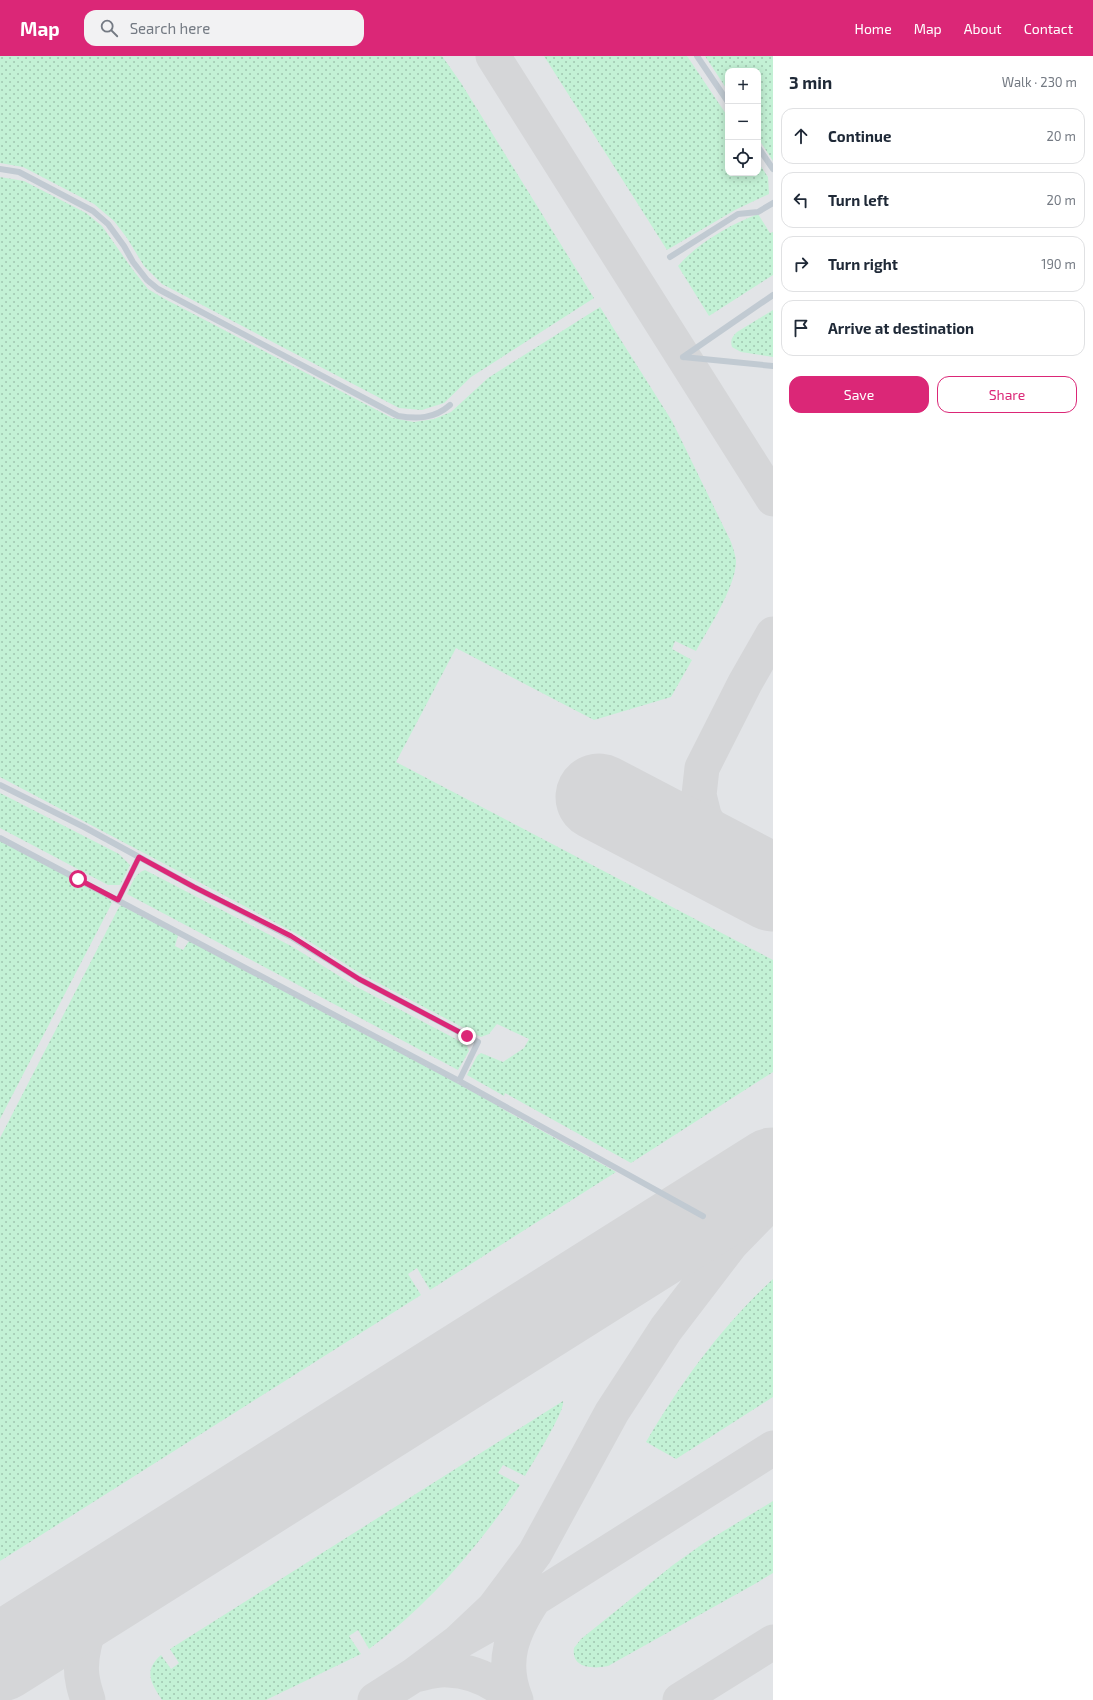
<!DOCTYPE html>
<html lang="en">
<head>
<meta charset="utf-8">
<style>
  body { margin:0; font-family:"Exo 2",sans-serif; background:#f2f2f3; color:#1f2937 }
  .controls { position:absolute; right:12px; top:12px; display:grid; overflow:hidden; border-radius:8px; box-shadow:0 2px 10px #0003 }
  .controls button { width:36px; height:36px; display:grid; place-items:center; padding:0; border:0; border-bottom:1px solid #e0e1e3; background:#fff; color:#1f2937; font:20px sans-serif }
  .stop { position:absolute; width:12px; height:12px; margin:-9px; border:3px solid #db2777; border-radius:50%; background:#fff }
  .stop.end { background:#db2777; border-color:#fff; box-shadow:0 1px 4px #0008 }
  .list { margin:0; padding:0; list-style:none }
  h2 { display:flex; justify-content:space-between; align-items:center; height:52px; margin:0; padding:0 16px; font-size:17px }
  h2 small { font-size:13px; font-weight:400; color:#747a83 }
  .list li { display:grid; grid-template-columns:26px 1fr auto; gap:12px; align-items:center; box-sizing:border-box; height:56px; margin:0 8px 8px; padding:0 8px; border:1px solid #e0e1e3; border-radius:12px }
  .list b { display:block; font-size:15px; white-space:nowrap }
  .list em { font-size:13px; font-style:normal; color:#747a83 }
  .actions { display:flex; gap:8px; padding:12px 16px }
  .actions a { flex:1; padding:9px 0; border:1px solid #db2777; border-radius:12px; text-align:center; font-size:14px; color:#db2777 }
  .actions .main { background:#db2777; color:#fff }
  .icon { flex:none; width:22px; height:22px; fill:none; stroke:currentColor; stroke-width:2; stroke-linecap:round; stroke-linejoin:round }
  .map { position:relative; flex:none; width:773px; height:1644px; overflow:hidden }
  header { display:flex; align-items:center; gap:24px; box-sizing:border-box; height:56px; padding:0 20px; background:#db2777; color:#fff }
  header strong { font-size:19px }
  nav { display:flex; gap:22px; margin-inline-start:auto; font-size:14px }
  .search { width:280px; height:36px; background:#f2f2f3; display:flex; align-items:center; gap:10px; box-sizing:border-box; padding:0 14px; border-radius:12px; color:#747a83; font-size:15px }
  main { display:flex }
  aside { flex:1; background:#fff }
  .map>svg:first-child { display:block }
  .airport { fill:#e2e4e7; fill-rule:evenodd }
  .grass { fill:url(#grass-dots) }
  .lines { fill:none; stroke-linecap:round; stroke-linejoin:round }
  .taxiway { stroke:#d5d6d8; stroke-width:35 }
  .runway { stroke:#d5d6d8; stroke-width:87 }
  .lane { stroke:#c1cad2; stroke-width:6 }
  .route { stroke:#db2777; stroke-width:5 }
</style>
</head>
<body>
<header>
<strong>Map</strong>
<div class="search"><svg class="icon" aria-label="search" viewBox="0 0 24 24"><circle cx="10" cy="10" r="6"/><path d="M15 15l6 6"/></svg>Search here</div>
<nav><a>Home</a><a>Map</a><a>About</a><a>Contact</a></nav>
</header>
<main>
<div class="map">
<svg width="773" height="1644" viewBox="0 0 773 1644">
  <defs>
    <pattern id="grass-dots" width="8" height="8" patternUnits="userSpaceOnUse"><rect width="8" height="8" fill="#c3f1d5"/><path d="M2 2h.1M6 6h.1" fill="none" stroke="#a0c6b0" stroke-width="1.8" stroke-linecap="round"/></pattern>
  </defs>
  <rect width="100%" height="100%" fill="#f5f3f3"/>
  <!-- airport -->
  <path class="airport" d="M0,0h773v1644h-773zM728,15h30v102h-30z"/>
  <!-- grass -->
  <path class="grass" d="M0,0h442l19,27 133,215 -123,79 -27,26 -22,7 -23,-2 -237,-124 -18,-18 -17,-28 -13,-17 -20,-17 -71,-37 -23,-4z
    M544,0h143l41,61v56h30v-11l10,15 1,17 -34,16 -68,40z
    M705,0h68v105l-15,-23v-67h-30v20z
    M0,121l24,4 62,32 16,13 31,44 15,19 15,9 229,120 22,4 20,-3 17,-7 37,-34 112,-71 72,114 59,121c2,6 4,12 5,18 1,25 -28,69 -40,91l-21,-10 -3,8 20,11 -21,37 -77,23 -138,-72 -60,114 377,198v112l-142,91 -126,-70 -1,3 -37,-21 10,-19 4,-3 22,9 21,-14 5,-9 -32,-15 -8,10 -8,3 -120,-63 -62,-39 -299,-158z
    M758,158l12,19 3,-1v43l-64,41 -31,-50c20,-23 51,-41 80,-52z
    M773,254v47l-32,-5 -9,-5c-2,-7 0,-10 5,-15z
    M0,737l119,61 11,11 -10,20h-12l-108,-57z
    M0,783l105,55 7,9 -112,216z
    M145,814l148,77 62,39 99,52 13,8 2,5 -11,19 -331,-176c4,-9 8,-21 18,-24z
    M124,847l55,29 -4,14 8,4 8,-12 309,166 -1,3 117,65 -186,118 -13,-22 -9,6 13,21 -421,266v-423l119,-231z
    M773,1223v118l-97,62 -30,-17c35,-60 76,-116 127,-163z
    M563,1345c3,9 -31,63 -38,75l-22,-11 -5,8 22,12c-42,62 -90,119 -151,164l-11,-19 -9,6 12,18 -95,46h-104c-11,-17 -19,-29 -1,-45l10,14 8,-6 -9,-14z
    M773,1445v72l-20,12 -145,81c-14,3 -37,3 -34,-18l7,-9 92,-74 31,-22z"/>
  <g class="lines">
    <!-- taxiway -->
    <path class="taxiway" d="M493,0l280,443
      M754,822l-21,-19 -15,-16 -14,-28 -5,-20 3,-27 43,-85 28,-49
      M458,1586l36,-34 41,-55 77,-141 54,-83 65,-85 42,-43
      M414,1619c11,-2 23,-6 34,-5 25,1 48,12 66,30
      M88,1644c-2,-6 -4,-12 -5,-18 -5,-20 3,-53 15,-70 8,-14 21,-25 33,-36
      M375,1644l39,-25 44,-33 76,-43 239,-151
      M516,1644c-16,-38 -4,-68 18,-101
      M680,1644l93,-58"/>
    <!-- runway -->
    <path class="runway" d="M599,741l174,91
      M0,1602l773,-487"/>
    <!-- lane -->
    <path class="lane" d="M697,0l31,46
      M758,91l15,22
      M0,113l19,3 74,39 15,13 16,22 9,16 14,18 11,9 240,127c19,3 36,3 52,-11
      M670,201l68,-43 20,-2 15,-9
      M683,301l90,-62
      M683,301l90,9
      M0,729l84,42 110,60 97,50 68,42 119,63 -19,39
      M0,782l459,243 244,135
      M118,844l21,-43"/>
  </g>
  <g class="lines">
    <!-- route -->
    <path class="route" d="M78,823l40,21 21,-43 55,30 97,49 68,43 108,57"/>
  </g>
</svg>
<div class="controls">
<button>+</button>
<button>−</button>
<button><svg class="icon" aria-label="locate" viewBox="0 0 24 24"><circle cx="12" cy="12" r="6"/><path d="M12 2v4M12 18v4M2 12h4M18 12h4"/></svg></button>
</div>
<div class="stop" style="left:78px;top:823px"></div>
<div class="stop end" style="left:467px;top:980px"></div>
</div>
<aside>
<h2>3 min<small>Walk · 230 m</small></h2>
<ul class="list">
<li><svg class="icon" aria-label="ahead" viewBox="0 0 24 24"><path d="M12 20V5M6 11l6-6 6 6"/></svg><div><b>Continue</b></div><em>20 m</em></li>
<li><svg class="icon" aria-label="left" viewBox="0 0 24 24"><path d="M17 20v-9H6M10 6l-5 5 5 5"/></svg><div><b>Turn left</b></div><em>20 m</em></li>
<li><svg class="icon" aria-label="right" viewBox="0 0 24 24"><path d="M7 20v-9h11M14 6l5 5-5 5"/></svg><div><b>Turn right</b></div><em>190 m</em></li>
<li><svg class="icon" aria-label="arrive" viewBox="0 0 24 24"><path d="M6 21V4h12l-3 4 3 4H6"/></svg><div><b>Arrive at destination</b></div></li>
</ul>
<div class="actions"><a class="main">Save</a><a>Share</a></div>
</aside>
</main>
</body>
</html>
